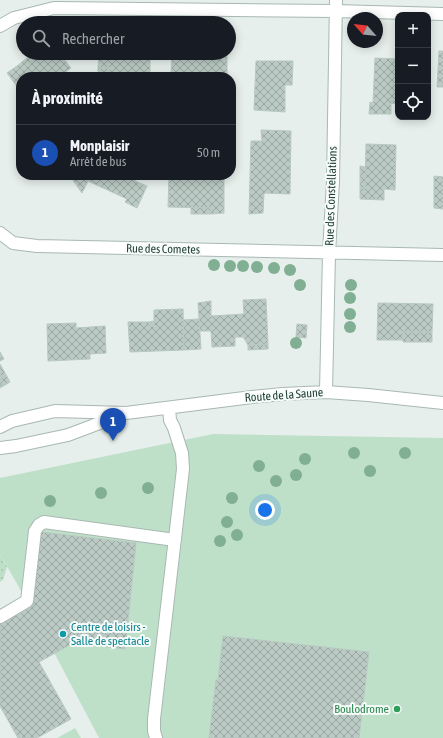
<!DOCTYPE html>
<html lang="fr">
<head>
<meta charset="utf-8">
<style>
  body { margin:0; font-family:"Asap Condensed",sans-serif; background:#20242c; color:#f1f3f6 }
  .controls { position:absolute; right:12px; top:12px; display:grid; overflow:hidden; border-radius:8px; box-shadow:0 2px 10px #0003 }
  .controls button { width:36px; height:36px; display:grid; place-items:center; padding:0; border:0; border-bottom:1px solid #363941; background:#171b24; color:#f1f3f6; font:20px sans-serif }
  .compass { position:absolute; left:347px; top:12px; width:36px; height:36px; border-radius:50%; background:#171b24; box-shadow:0 2px 10px #0003; rotate:297deg }
  .you { position:absolute; left:265px; top:510px; width:14px; height:14px; margin:-10px; border:3px solid #fff; border-radius:50%; background:#1a73e8; box-shadow:0 0 0 6px #1a73e833 }
  .badge { display:grid; place-items:center; width:26px; height:26px; border-radius:50%; background:#7c3aed; color:#fff; font-size:13px; font-weight:700 }
  .pin { position:absolute; translate:-50% -33px; filter:drop-shadow(0 1px 2px #0008) }
  .pin::after { content:''; position:absolute; top:21px; width:14px; height:12px; background:inherit; clip-path:polygon(0 0,100% 0,50% 100%) }
  .list { margin:0; padding:0; list-style:none }
  h2 { display:flex; justify-content:space-between; align-items:center; height:52px; margin:0; padding:0 16px; font-size:17px }
  h2 small { font-size:13px; font-weight:400; color:#9ea1a6 }
  .list li { display:grid; grid-template-columns:26px 1fr auto; gap:12px; align-items:center; box-sizing:border-box; height:56px; padding:0 16px; border-top:1px solid #363941 }
  .list b { display:block; font-size:15px; white-space:nowrap }
  .list p { margin:0; font-size:13px; white-space:nowrap; color:#9ea1a6 }
  .list em { font-size:13px; font-style:normal; color:#9ea1a6 }
  .icon { flex:none; width:22px; height:22px; fill:none; stroke:currentColor; stroke-width:2; stroke-linecap:round; stroke-linejoin:round }
  .map { position:relative; flex:none; width:443px; height:738px; overflow:hidden }
  .search { position:absolute; background:#171b24; box-shadow:0 2px 10px #0003; left:16px; top:16px; width:220px; height:44px; display:flex; align-items:center; gap:10px; box-sizing:border-box; padding:0 14px; border-radius:22px; color:#9ea1a6; font-size:15px }
  .panel { position:absolute; background:#171b24; box-shadow:0 2px 10px #0003; left:16px; top:72px; width:220px; height:108px; border-radius:16px }
  .map>svg:first-child { display:block }
  .grass { fill:url(#grass-dots) }
  .park { fill:#bfe0c8 }
  .building { fill:url(#building-cross-hatch); stroke:#b8c9c2 }
  .lines { fill:none; stroke-linecap:round; stroke-linejoin:round }
  .minor-casing { stroke:#a8b8b2; stroke-width:14 }
  .minor { stroke:#fff; stroke-width:12 }
  .tree { fill:#80af93 }
  .culture-dot { fill:#0f9aa8; stroke:#f7fbf9; stroke-width:1.5 }
  .leisure-dot { fill:#2e9e5b; stroke:#f7fbf9; stroke-width:1.5 }
  .labels { text-anchor:middle; stroke-width:4; stroke-linejoin:round; paint-order:stroke }
  .street-label { font-size:12px; fill:#24423a; stroke:#f7fbf9 }
  .culture-label { font-size:12px; fill:#0d838f; stroke:#f7fbf9; text-anchor:start }
  .leisure-label { font-size:12px; fill:#27864d; stroke:#f7fbf9; text-anchor:end }
</style>
</head>
<body>
<div class="map">
<svg width="443" height="738" viewBox="0 0 443 738">
  <defs>
    <pattern id="grass-dots" width="8" height="8" patternUnits="userSpaceOnUse"><rect width="8" height="8" fill="#bfe0c8"/><path d="M2 2h.1M6 6h.1" fill="none" stroke="#a4c1ad" stroke-width="1.8" stroke-linecap="round"/></pattern>
    <pattern id="building-cross-hatch" width="8" height="8" patternUnits="userSpaceOnUse"><rect width="8" height="8" fill="#bbcac4"/><path d="M0 0l8 8M0 8l8-8" fill="none" stroke="#98a6a0"/></pattern>
  </defs>
  <rect width="100%" height="100%" fill="#e6efeb"/>
  <!-- grass -->
  <path class="grass" d="M0,554l7,13 -4,13 -3,2z"/>
  <!-- park -->
  <path class="park" d="M213,434l230,4v300h-344l-71,-135 -28,-49v-76z
    M75,728l6,10h-24z"/>
  <!-- building -->
  <path class="building" d="M439,51h4v36h-6z
    M33,53l3,5 -16,12 -3,-4z
    M43,53h30l-9,6 7,9 -12,9h-38v15l-14,-19 10,-7 3,4z
    M99,53h51v24h-41v-9h-11z
    M172,53h55v24h-43v-4h-13z
    M375,58l23,1v45l-7,-1v11h-22l1,-12 3,1z
    M256,61h37l-1,24h-7v27l-31,-2z
    M98,68h11v9h-11z
    M171,73h13v4h-13z
    M261,130l30,1 -1,63 -26,-1 -1,20 -14,1 2,-73h11z
    M366,144l30,1 -1,45 -11,-1v11l-24,-1v-11h5z
    M360,166l6,1 -1,21h-5z
    M70,175h21l-9,18 -12,-17z
    M91,175h47l-3,6 12,5 -10,22 -12,-6 2,-3 -39,-18z
    M169,175l55,1v37l-13,1v-6l-43,-1z
    M434,176l9,1v32l-9,-1z
    M191,207l20,1v6h-20z
    M266,299l2,45 -20,1 -5,-8h-8v9l-23,1 -1,-16h-11l-2,-28 13,-2v15l33,-2 -1,-14z
    M378,303l55,1 -1,28h-29v8h-26z
    M183,309l1,41 -54,2 -2,-30h21v4h5v-16z
    M199,319l2,30 -17,1 -1,-30z
    M154,321v5h-5v-4z
    M76,323v5l29,-2 1,27 -16,1v5l-42,2 -1,-37z
    M297,324l10,1 -1,13 -10,-1z
    M403,332h29v10h-29z
    M268,344v5l-20,1v-5z
    M0,352l4,7 -4,2z
    M0,364l10,18 -5,3 -5,-10z
    M0,375l5,10 -5,3z
    M41,532l95,11 -11,106 -52,-6 -34,19 32,57 -34,19h-19l-18,-32v-82l33,-18z
    M223,636l146,16 -10,86h-150l7,-58h2z"/>
  <g class="lines">
    <!-- minor casing -->
    <g class="minor-casing">
      <path id="minor" d="M0,26l14,-8 40,-10 281,3 108,3
        M0,233l13,10 24,3 406,9
        M326,392l3,-139 4,-72 3,-181
        M0,427l12,-6 43,-10 71,2 126,-16 31,-3 43,-2 42,3 75,8
        M0,448l16,-2 52,-11 53,-20
        M0,617l27,-16 8,-70 4,-6 5,-3 131,18
        M156,738l-2,-7v-12l29,-250 -1,-16 -8,-25 -4,-8 -1,-12"/>
    </g>
    <!-- minor -->
    <use href="#minor" class="minor"/>
  </g>
  <!-- trees -->
  <g class="tree">
    <circle cx="214" cy="265" r="6"/>
    <circle cx="230" cy="266" r="6"/>
    <circle cx="243" cy="266" r="6"/>
    <circle cx="257" cy="267" r="6"/>
    <circle cx="274" cy="268" r="6"/>
    <circle cx="290" cy="270" r="6"/>
    <circle cx="300" cy="285" r="6"/>
    <circle cx="351" cy="285" r="6"/>
    <circle cx="350" cy="298" r="6"/>
    <circle cx="350" cy="314" r="6"/>
    <circle cx="350" cy="327" r="6"/>
    <circle cx="296" cy="343" r="6"/>
    <circle cx="354" cy="453" r="6"/>
    <circle cx="405" cy="453" r="6"/>
    <circle cx="305" cy="459" r="6"/>
    <circle cx="259" cy="466" r="6"/>
    <circle cx="370" cy="471" r="6"/>
    <circle cx="296" cy="475" r="6"/>
    <circle cx="276" cy="481" r="6"/>
    <circle cx="148" cy="488" r="6"/>
    <circle cx="101" cy="493" r="6"/>
    <circle cx="232" cy="498" r="6"/>
    <circle cx="50" cy="501" r="6"/>
    <circle cx="227" cy="522" r="6"/>
    <circle cx="237" cy="535" r="6"/>
    <circle cx="220" cy="541" r="6"/>
  </g>
  <!-- markers -->
  <circle class="culture-dot" cx="63" cy="634" r="4"/>
  <circle class="leisure-dot" cx="397" cy="709" r="4"/>
  <g class="labels">
    <!-- street labels -->
    <g class="street-label">
      <text transform="translate(331 196) rotate(-88)" y="4">Rue des Constellations</text>
      <text transform="translate(163 249) rotate(1)" y="4">Rue des Cometes</text>
      <text transform="translate(284 395) rotate(-4)" y="4">Route de la Saune</text>
    </g>
    <!-- culture labels -->
    <g class="culture-label">
      <text x="71" y="631">Centre de loisirs -<tspan x="71" dy="14">Salle de spectacle</tspan></text>
    </g>
    <!-- leisure labels -->
    <g class="leisure-label">
      <text x="389" y="713">Boulodrome</text>
    </g>
  </g>
</svg>
<div class="controls">
<button>+</button>
<button>−</button>
<button><svg class="icon" aria-label="locate" viewBox="0 0 24 24"><circle cx="12" cy="12" r="6"/><path d="M12 2v4M12 18v4M2 12h4M18 12h4"/></svg></button>
</div>
<svg class="compass" viewBox="-18 -18 36 36"><path d="M0-13l5 13h-10z" fill="#e53935"/><path d="M0 13l5-13h-10z" fill="#9ea1a6"/></svg>
<div class="you"></div>
<div class="pin badge" style="left:113px;top:441px;background:#1a4fb4">1</div>
<div class="search"><svg class="icon" aria-label="search" viewBox="0 0 24 24"><circle cx="10" cy="10" r="6"/><path d="M15 15l6 6"/></svg>Rechercher</div>
<section class="panel">
<h2>À proximité<small></small></h2>
<ul class="list">
<li><span class="badge" style="background:#1a4fb4">1</span><div><b>Monplaisir</b><p>Arrêt de bus</p></div><em>50 m</em></li>
</ul>
</section>
</div>
</body>
</html>
